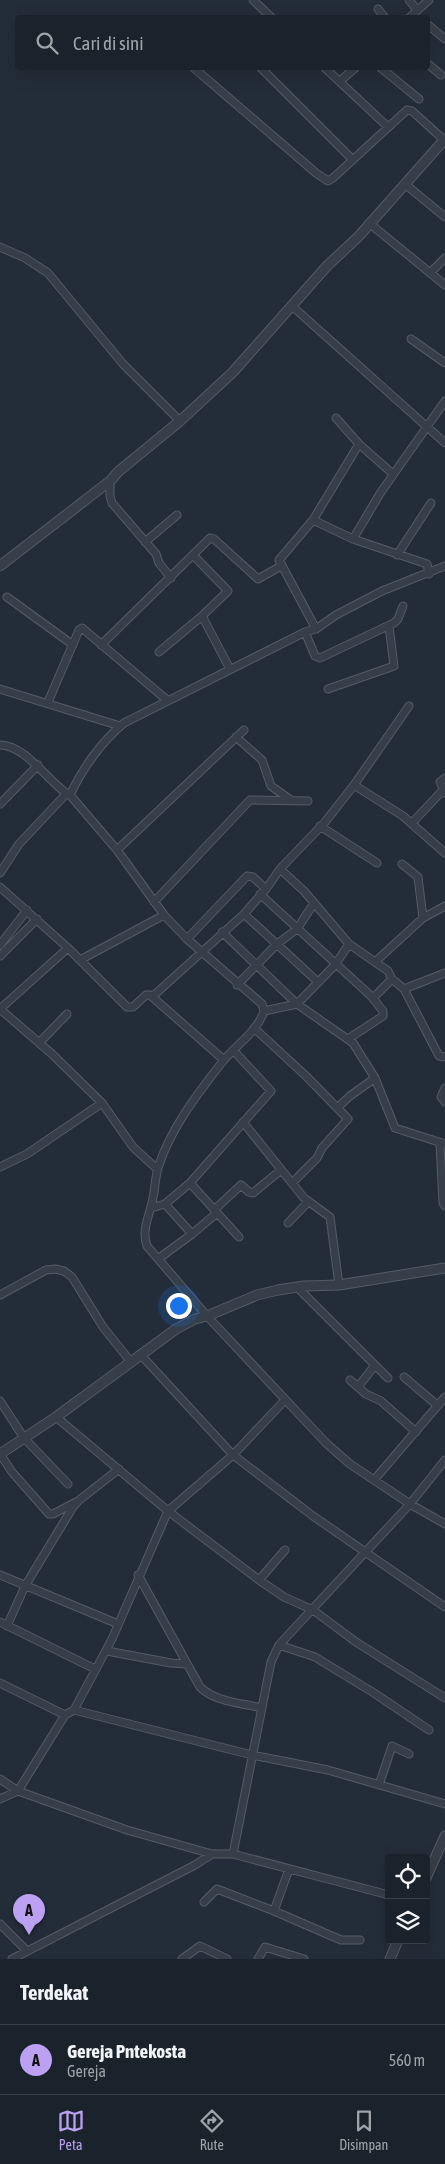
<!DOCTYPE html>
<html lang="id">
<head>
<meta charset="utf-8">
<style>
  body { margin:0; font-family:"Asap Condensed",sans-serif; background:#232a33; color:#f1f3f6 }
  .controls { position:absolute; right:15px; bottom:15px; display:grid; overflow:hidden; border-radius:5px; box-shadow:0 5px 20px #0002 }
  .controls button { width:45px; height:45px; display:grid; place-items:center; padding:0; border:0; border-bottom:1px solid #383f47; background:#1a222b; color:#f1f3f6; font:25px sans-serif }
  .you { position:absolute; left:178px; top:1305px; width:18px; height:18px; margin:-12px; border:4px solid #fff; border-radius:50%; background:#1a73e8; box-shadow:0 0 0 8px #1a73e833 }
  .badge { display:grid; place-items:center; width:32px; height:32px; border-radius:50%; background:#bca0f2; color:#111; font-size:16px; font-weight:700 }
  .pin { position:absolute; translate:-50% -41px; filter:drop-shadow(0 1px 2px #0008) }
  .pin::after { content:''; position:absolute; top:26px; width:18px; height:15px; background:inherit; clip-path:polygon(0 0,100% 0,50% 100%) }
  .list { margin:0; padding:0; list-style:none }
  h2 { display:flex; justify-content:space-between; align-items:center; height:65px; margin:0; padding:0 20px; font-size:21px }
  h2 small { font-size:16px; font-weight:400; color:#9fa4a9 }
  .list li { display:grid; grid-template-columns:32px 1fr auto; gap:15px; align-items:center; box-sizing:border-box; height:70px; padding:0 20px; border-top:1px solid #383f47 }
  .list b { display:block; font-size:19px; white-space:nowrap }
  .list p { margin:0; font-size:16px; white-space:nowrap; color:#9fa4a9 }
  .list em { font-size:16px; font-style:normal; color:#9fa4a9 }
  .icon { flex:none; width:28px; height:28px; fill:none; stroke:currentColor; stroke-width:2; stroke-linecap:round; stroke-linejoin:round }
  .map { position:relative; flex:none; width:445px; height:1959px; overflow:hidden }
  .search { position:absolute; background:#1a222b; box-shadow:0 5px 20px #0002; left:15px; right:15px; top:15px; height:55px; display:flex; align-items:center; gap:12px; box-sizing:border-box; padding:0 18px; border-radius:5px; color:#9fa4a9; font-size:19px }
  .sheet { height:135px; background:#1a222b }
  nav { display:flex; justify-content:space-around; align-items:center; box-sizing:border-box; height:70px; border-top:1px solid #383f47; background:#1a222b; font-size:14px; color:#9fa4a9 }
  nav a { display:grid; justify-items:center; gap:2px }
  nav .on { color:#bca0f2 }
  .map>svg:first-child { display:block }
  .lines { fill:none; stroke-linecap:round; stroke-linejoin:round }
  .minor-casing { stroke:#545c67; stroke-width:9 }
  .tertiary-casing { stroke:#545c67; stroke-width:11 }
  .minor { stroke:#363e49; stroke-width:7 }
  .tertiary { stroke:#363e49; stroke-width:9 }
</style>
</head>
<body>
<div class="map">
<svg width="445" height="1959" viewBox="0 0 445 1959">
  <rect width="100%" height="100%" fill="#232d39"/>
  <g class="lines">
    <!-- minor casing -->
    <g class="minor-casing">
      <path id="minor" d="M253,0l19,18
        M409,0l8,10
        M378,9l7,9
        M409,18l20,-18
        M428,25l17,14
        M428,64l13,11
        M194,68l122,105 12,8 5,-3 74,-68 5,1 32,29
        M261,68l92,92
        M325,68l63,59
        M381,68l38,31
        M340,81l15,-13
        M405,184l40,33
        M369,223l76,62
        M0,247l25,11 23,15 75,91 57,57
        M430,273l15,-15
        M292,306l153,137
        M411,339l34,24
        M336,418l23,26
        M110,481v15l2,7 44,51 3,9 12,15
        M313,520l46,-76 34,30
        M353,539l28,-47 64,-91
        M145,542l32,-27
        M193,555l35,36 -26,25 28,53
        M397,555l34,-52
        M445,566l-63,25 -46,24 -20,14 -11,3 -181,91c-22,18 -42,46 -54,72l47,55 47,65 23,24 75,65 2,7c-6,20 -28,34 -41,50 -25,32 -53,68 -65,107 -3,10 -3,21 -5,30 -3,17 -12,31 -6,48l60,70 119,127 24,21 60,40 35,20
        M7,597l66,48
        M316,629l-37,-69 34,-40 40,19 74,25 2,10
        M305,632l10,24 5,2 74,-35 4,-4 5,-13
        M101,645l109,-107 4,1 44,40 23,-13
        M159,652l43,-36
        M0,689l120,37
        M328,689l66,-23 -5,-40
        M48,702l31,-72 3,-2 85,72
        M236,737l26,23 9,26 20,14
        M0,745c26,0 49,38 69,50
        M354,785l49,31 42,37
        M445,793l-5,-11 5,-4
        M0,804l38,-39
        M412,823l31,-33
        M320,826l57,37
        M117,850l127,-120
        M402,864l16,13 5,41
        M280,869l24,22 45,53 39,27 4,8 12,10 35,67 6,1
        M0,873l19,-29 48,-51
        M0,887l68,61 59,59h6l13,-12h4l74,65
        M260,894l111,102 12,15v5l-35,23
        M154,902l96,-102 58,1
        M244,914l74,68
        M222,932l75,72 56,39 22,35 20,50 50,16
        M187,939l60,-63 6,1 13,12
        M0,945l27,-35
        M0,956l37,-37
        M80,960l84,-45
        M375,962l48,-44 22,-12
        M237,985l40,-41 20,-15 17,-26
        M404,989l41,-16
        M371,996h4l17,-17
        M152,997l92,-83 22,-25 14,-20 45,-47 29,-37 55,-79
        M0,1009l52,45 50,49 31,44 24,22
        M0,1009l68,-61
        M264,1011l33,-7 38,-39 14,-21
        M254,1028l52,48 42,43 -26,29 -5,10 -25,25
        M39,1043l28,-29
        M445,1088l-4,9 4,5
        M337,1108l13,-12 25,-18
        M243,1122l61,76 26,19 9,68
        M440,1143l3,60 2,3
        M0,1167l27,-13 75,-51
        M190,1183l49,54
        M151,1208l14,-4 25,-21 81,-92 -38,-41
        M214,1210l27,-25 8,7 4,1 28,-23
        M288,1223l20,-21
        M192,1234l25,-21
        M158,1259l34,-25 -27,-30
        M297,1287l91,91
        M0,1295l46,-25 9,-1 9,2 8,6 31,50 28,35
        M140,1354l93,101 80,61 132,91
        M404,1377l33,28
        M350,1380l16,14 15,7 35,31
        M358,1387l17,-22
        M0,1401l24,37 44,46
        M56,1417l112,94 91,69 25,17 29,13 43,32 89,56
        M0,1454l12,18 37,42h4l25,-13
        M374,1480l71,-83
        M0,1575l118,49
        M138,1575l62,112c15,15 42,16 62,21
        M259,1580l26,-30
        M0,1622l95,47
        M7,1626l18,-40 48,-79 5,-6 41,-32
        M279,1645l36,12 59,36 55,37
        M107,1651l64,12 16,1
        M0,1683l65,32
        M74,1710l178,45 76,15 117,34
        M0,1779l18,12 109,39 85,24
        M379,1785l13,-39 17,8
        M0,1799l18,-8 47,-76 9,-5 38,-71 56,-128 65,-56 52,-55
        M233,1854l156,41
        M289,1869l-15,42 67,29h19
        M204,1902l13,-13 57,22
        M0,1924l27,27
        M12,1959l183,-94 17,-11h21l38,-192 8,-17 131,-141 35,-44
        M182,1959l18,-13 27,13
        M258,1959l7,-12 39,12"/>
    </g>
    <!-- tertiary casing -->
    <g class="tertiary-casing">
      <path id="tertiary" d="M0,566l110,-85 9,-10 61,-50 53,-49 94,-106 32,-30 86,-97
        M0,1454l56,-37 120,-88 19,-10 12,-3 50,-21 21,-5 26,-4 35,-1 106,-17
        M426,1878l19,-42
        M390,1959l8,-19"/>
    </g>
    <!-- minor -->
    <use href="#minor" class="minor"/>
    <!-- tertiary -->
    <use href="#tertiary" class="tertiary"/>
  </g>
</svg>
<div class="controls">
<button><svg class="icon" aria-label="locate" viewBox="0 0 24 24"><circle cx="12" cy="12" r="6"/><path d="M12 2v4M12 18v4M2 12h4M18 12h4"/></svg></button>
<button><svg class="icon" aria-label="layers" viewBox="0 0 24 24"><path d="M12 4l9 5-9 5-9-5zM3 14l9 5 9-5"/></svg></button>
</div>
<div class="you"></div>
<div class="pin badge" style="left:29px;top:1935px">A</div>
<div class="search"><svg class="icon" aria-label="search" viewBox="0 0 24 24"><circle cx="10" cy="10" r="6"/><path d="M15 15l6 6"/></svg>Cari di sini</div>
</div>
<section class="sheet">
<h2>Terdekat<small></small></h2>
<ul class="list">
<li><span class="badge">A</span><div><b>Gereja Pntekosta</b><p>Gereja</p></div><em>560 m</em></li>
</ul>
</section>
<nav>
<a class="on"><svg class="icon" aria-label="map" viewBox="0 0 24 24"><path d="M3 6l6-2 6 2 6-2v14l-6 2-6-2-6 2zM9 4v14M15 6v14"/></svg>Peta</a>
<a><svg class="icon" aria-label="directions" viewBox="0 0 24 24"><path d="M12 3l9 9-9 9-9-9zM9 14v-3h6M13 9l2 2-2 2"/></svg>Rute</a>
<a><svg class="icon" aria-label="saved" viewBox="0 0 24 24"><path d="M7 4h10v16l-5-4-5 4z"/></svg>Disimpan</a>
</nav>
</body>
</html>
